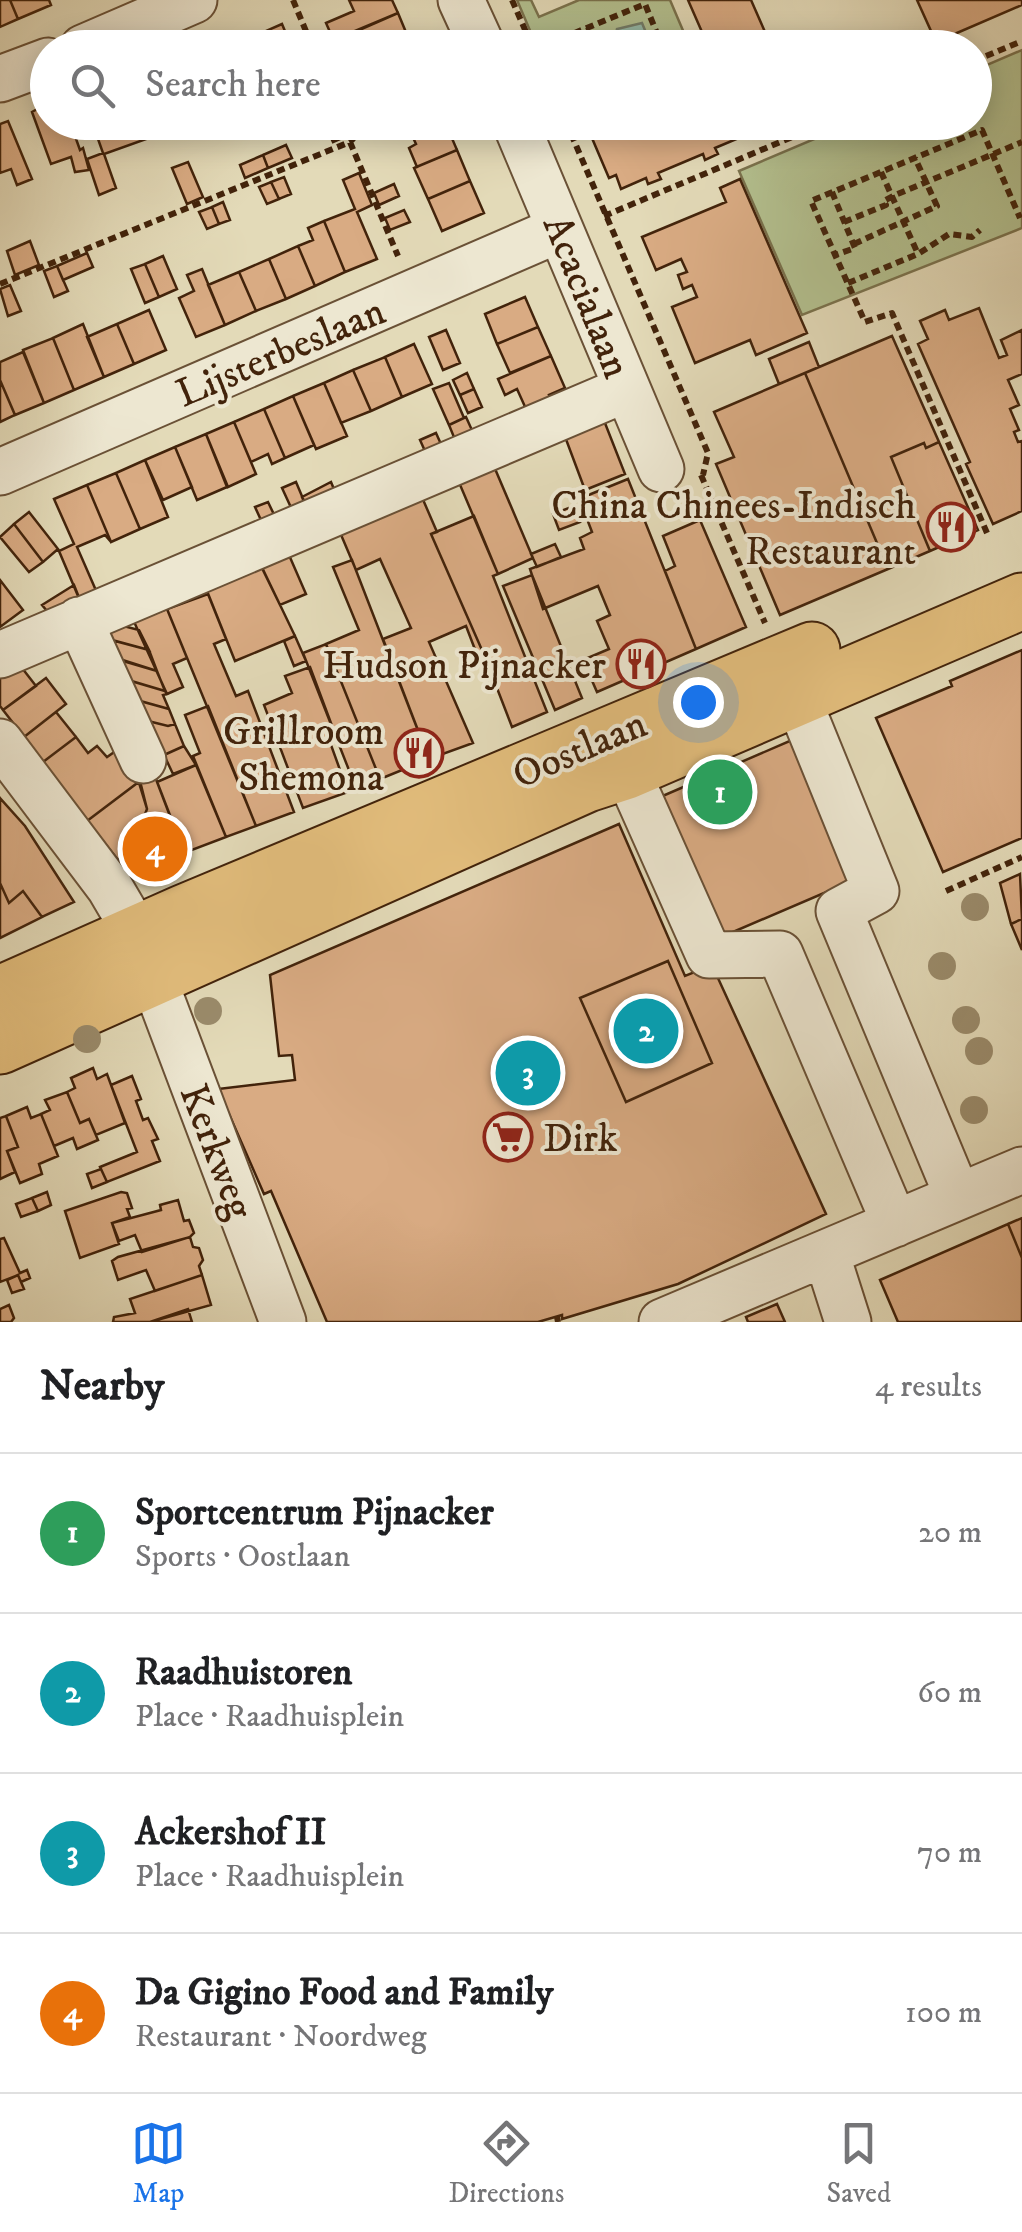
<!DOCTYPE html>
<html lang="en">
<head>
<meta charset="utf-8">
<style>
  body { margin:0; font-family:"IM FELL DW Pica",serif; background:#f2f2f2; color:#202124 }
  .you { position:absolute; left:698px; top:702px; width:35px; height:35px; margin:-25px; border:8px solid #fff; border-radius:50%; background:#1a73e8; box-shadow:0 0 0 15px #1a73e833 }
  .badge { display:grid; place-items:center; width:65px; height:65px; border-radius:50%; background:#1a73e8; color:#fff; font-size:32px; font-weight:700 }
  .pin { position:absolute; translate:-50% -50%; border:5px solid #fff; box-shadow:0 2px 10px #0006 }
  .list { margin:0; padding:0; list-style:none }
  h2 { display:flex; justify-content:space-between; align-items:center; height:130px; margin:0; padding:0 40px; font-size:42px }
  h2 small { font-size:32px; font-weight:400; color:#757577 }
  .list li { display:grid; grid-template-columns:65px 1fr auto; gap:30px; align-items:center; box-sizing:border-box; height:160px; padding:0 40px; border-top:2px solid #e0e0e0 }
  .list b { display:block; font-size:38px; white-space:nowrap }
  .list p { margin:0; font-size:32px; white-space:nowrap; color:#757577 }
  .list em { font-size:32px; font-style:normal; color:#757577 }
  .icon { flex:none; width:55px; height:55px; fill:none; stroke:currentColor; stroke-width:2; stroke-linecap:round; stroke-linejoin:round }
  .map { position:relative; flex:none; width:1022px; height:1322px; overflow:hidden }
  .search { position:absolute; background:#fff; box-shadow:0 5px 25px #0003; left:30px; right:30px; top:30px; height:110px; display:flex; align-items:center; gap:25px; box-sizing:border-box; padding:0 35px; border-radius:55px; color:#757577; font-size:38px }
  .sheet { height:770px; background:#fff }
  nav { display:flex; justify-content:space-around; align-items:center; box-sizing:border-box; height:140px; border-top:2px solid #e0e0e0; background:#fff; font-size:28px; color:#757577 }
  nav a { display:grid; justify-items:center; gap:5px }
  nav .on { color:#1a73e8 }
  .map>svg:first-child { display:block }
  .green { fill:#b3c08f; stroke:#7a724d; stroke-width:2.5 }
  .water { fill:#96bbaa; stroke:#747e6a; stroke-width:2.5 }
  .building { fill:#d9ab83; stroke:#42230b; stroke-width:2.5 }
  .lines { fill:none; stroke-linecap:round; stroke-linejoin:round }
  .minor-casing { stroke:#6a5136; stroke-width:49 }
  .major-casing { stroke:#42230b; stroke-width:59 }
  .path { stroke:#42230b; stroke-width:6; stroke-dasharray:8 5; stroke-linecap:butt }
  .minor { stroke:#ede7d1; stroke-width:45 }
  .major { stroke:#e2bd7c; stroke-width:55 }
  .tree { fill:#9a8b6b }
  .labels { text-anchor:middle; stroke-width:8; stroke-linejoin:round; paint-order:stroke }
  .street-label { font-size:40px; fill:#42230b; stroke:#ede7d1 }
  .poi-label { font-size:40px; fill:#42230b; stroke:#ede7d1; text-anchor:end }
</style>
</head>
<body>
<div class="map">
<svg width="1022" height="1322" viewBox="0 0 1022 1322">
  <rect width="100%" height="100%" fill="#e3dab8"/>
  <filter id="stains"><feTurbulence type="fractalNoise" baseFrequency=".002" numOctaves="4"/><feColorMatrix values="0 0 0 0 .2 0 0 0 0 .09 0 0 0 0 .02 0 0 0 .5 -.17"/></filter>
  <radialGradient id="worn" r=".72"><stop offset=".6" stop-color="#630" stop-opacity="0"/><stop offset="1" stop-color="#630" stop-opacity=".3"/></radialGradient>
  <!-- green -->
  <path class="green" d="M517,0h14l8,17 40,-17h91l20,47h-153z
    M1022,50v178l-220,87 -63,-144 113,-48 122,-1 1,-52z"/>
  <!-- water -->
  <path class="water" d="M642,23l10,24h-43l-4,-9 11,-4 1,-5z"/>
  <!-- building -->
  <path class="building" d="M0,0h10l8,19 -18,8z
    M10,0h39l2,5 -33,14z
    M349,0h43l6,13 -64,28 -8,-18 28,-12z
    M688,0h63l21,48h-63z
    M917,0h105v5l-86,37z
    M398,13l12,29 -12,6h-36l-7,-17z
    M282,24l10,24h-38l-4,-10z
    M48,103v19h22l10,28 3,-2 6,22 -14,2 -4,-15 -20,7 -19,-52z
    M8,121l24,58 -15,6 -6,-16 -11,4v-49z
    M92,122h51l6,16 -45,16 12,34 -17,7 -12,-36 16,-6z
    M324,122h19l6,13 -16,7z
    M429,122h16l12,28 -43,18 3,-1 -8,-19 7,-4 -6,-13z
    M628,122h147l-3,2 3,6 -12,5 -3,-6 -45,19 3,6 -13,6 -2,-6 -45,19 3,6 -13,5 -2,-6 -25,11 -5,-14 -7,3 -20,-47 10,-5 4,8z
    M286,145l6,13 -24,10 -5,-13z
    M457,150l13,31 -42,18 -14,-31z
    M263,155l5,13 -23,10 -5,-13z
    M188,162l15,35 -16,7 -15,-36z
    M359,173l13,32 -15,7 20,47 -32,13 -21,-51 31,-12 -12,-29z
    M284,177l7,17 -12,5 -8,-17z
    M740,179l67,154 -51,22 -6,-15 -55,23 -23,-56 25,-10 -5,-12 -9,4 -5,-14 9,-3 -6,-13 -25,11 -14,-33 84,-35 -6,-14z
    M470,181l14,32 -42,18 -14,-32z
    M271,182l8,17 -12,5 -8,-17z
    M394,184l5,12 -20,9 -5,-12z
    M223,202l7,18 -11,4 -7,-17z
    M212,207l7,17 -12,5 -8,-17z
    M404,210l6,12 -20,8 -5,-12z
    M324,221l21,51 -30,14 -17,-40 15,-6 -5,-12z
    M30,241l9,24 -24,10 -8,-24z
    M298,246l17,40 -29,13 -17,-40z
    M87,253l6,14 -30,13 -6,-14z
    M163,256l14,33 -18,8 -14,-33z
    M269,259l17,40 -30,12 -17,-39z
    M145,264l14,33 -14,6 -14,-34z
    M57,266l11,25 -14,6 -10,-26z
    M202,269l23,56 -29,12 -17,-39 15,-7 -7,-16z
    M239,272l17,39 -31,14 -17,-40z
    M10,285l11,26 -13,5 -8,-27z
    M525,297l13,30 -41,17 -12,-30z
    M979,308l20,50 8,-3 -6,-15 21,-10v44l-14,6 11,25 -9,4 9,21 -5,2 4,10 4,-1v70l-29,13 -27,-60 4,-2 -52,-118 10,-5 -8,-18 25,-11 4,10z
    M149,310l17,40 -32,14 -17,-40z
    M83,324l21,53 -30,13 -21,-52z
    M117,324l17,40 -30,13 -17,-40z
    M538,327l13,29 -41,17 -13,-29z
    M446,330l14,33 -17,7 -14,-33z
    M892,336l47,106 -13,6 -2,-5 -33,14 39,94 -42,18 -83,-196z
    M53,338l21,52 -30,13 -21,-53z
    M809,342l10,25 -40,17 -10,-25z
    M414,344l18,40 -30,13 -17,-40z
    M23,352l21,51 -29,12 -15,-35v-18z
    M551,356l14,32 -16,7 7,15 -25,10 -14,-31 -12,6 -7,-16z
    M385,357l17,40 -31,14 -18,-41z
    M353,370l18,41 -30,12 -17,-40z
    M467,373l7,16 -14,6 -7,-15z
    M805,373l83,196 -108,46 -64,-151 18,-7 -20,-45z
    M0,380l15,35 -15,7z
    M324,383l23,53 -31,13 -23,-53z
    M449,383l15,35 -15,7 -16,-36z
    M474,389l8,18 -14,6 -8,-18z
    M293,396l21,49 -29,13 -21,-49z
    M264,409l21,49 -13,6 -4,-10 -17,8 -17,-40z
    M466,417l10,22 -18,8 -9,-22z
    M603,418l22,56 -40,16 -21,-56z
    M234,422l22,52 -28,13 -22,-53z
    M436,433l9,20 -16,7 -9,-20z
    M206,434l21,53 -30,13 -22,-53z
    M939,442l39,88 -48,21 -39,-94 33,-14 2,5z
    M175,447l17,40 -29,13 -18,-40z
    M490,457l43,101 -35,16 -43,-101z
    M145,460l23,57 -28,12 -24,-56z
    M116,473l24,56 -29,13 -24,-57z
    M628,479l68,170 -99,43 -14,-32 26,-11 -12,-28 13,-6 -12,-29 -55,23 -13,-40 54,-20 -4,-11 12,-6 -5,-13 7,-3 -8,-20z
    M296,482l11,26 -13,6 -12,-26z
    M331,482l7,17 -29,14 -7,-16z
    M87,485l24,57 -6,-7 -28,12 24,55 -17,8 -25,-59 15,-7 -20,-45z
    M418,488l19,44 -6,2 54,123 9,27 -5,2 -23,-60 -37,16 44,101 -44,16 -46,-120 28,-11 -31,-69 -24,11 -20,-47z
    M268,502l11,23 -13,6 -11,-24z
    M574,506l6,16 -21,8 -6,-16z
    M29,512l29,37 -15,13 -29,-38z
    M474,516l24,58 -5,2 54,136 -35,15 -27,-70 -54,-123z
    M700,520l46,107 -50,22 -31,-78 10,-5 -12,-30z
    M14,524l29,38 -14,10 -29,-35z
    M555,544l6,13 -24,10 -6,-13z
    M289,555l17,39 -26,11 -18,-37z
    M257,557l38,79 -60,25 -30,-75z
    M352,560l77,199 -49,20 -54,-135 33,-14 -26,-63z
    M532,575l50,123 -27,12 -52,-124z
    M0,580l23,30 -23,17z
    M74,585l10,25 -37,1 -5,-6z
    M208,594l18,45 -12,5 22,52 12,-5 46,121 -38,14 -89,-217z
    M167,609l20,49 -14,6 10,23 -16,7 -37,-81 15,4z
    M108,622l31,8 10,20 -48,-13z
    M295,636l11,25 -12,5 -10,-25z
    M115,641l34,9 8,21 -47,-15z
    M326,644l54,135 -24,9 -53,-135z
    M1022,650v188l-79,34 -67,-154 76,-32 -2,-5z
    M1022,650v188l-79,34 -67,-154 76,-32 -2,-5z
    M15,659l21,27 -33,24 -3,-4v-35z
    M123,661l34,10 8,20 -47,-14z
    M310,667l24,64 -7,3 21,58 -45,16 -39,-103 28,-12 -7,-17z
    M46,678l20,26 -42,33 -21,-27z
    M131,681l34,10 2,3 -4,1 6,14 -43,-12z
    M140,701l29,8 6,15 -7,2 -20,-5z
    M208,706l48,120 -30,11 -33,-81 7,-3 -15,-38z
    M56,712l20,25 -33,25 -19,-25z
    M148,721l20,5 7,-2 9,22 -20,9z
    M76,737l12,16 9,-7 10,11 13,-9 20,33 -53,40 -44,-59z
    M799,737l60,141 -140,60 -61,-140z
    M184,746l12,19 -23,9 -9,-19z
    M196,765l30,72 -42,16 -27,-71z
    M151,766l32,83 -39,16 -9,-24 12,-32 -11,-36z
    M140,781l7,28 -12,32 4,10 -21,9 -31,-39z
    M0,798l25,28 49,76 -32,15 -19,-26 -14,12 -9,-20z
    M619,824l66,152 27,-11 114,249 -148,70 -116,35v-4l-24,7h-211l-56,-131 -7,3 -46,-105 77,-9 -3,-25 -13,1 -9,-81z
    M1020,874l2,45 -11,5 -11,-41z
    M0,883l9,20 14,-12 19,26 -42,21z
    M1022,919v31l-11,-26z
    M668,961l44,102 -86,39 -46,-104z
    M93,1068l4,11 10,-5 18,49 -29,12 -7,-16 -9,4 -13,-31 8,-4 -4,-10z
    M132,1076l9,23 -5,2 7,19 5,-2 10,21 -6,2 8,20 -53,21 -7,-15 37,-15 -26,-67z
    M67,1092l13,31 9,-4 9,21 -21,9 -4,-11 -19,8 -13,-32 9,-4 -5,-10z
    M27,1107l4,11 10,-4 17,42 -19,8 3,10 -22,9 -13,-32 11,-4 -12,-31z
    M6,1116l12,31 -11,4 8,21 -15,7v-61z
    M101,1169l6,13 -15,6 -5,-14z
    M47,1192l4,13 -13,6 -6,-13z
    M121,1192l6,1 5,15 -5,1 3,8 -18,6 7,21 -39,14 -15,-47z
    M32,1198l6,13 -17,6 -5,-13z
    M178,1200l6,21 5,-1 5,13 -4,4 -48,15 -7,-17 -16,6 -7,-18 49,-13 -1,-5z
    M1022,1218v40l-14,-34z
    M1008,1224l14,34v64h-124l-18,-42z
    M190,1237l3,10 6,1 4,12 -4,6 3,9 -47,16 -9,-21 -28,10 -6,-19 6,-4z
    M4,1238l16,35 7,-3 3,8 -9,4 -3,-7 -18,7v-43z
    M18,1275l6,14 -12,4 -5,-13z
    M202,1275l9,30 -61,17h-37l1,-5 21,-4 -5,-14z
    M777,1304l8,18h-37l-2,-5z
    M9,1305l5,13 -3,4h-11v-13z
    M188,1309l4,13h-42z"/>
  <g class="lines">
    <!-- minor casing -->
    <g class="minor-casing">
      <path id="minor" d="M461,0l22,48
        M83,48l111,-48
        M0,79l48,-18
        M515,122l146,347
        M0,472l560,-243
        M79,620l64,140
        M0,655l626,-266
        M797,697l79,194 -37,20 119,286
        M0,742l110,146 27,46
        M627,771l82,184 71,-1 115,270
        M154,980l129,342
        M826,1253l22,69
        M662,1322l360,-152"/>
    </g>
    <!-- major casing -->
    <g class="major-casing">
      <path id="major" d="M0,994l183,-81 629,-263
        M0,1046l587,-262 40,-13 395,-170"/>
    </g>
    <!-- path -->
    <path class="path" d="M293,0l20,48
      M512,0l21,48
      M588,27l9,21
      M538,48l107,-44 18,44
      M974,61l48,-20
      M566,122l142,331 -5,22
      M350,142l48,114
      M881,172l37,82
      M832,192l23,56 -20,7
      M604,216l224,-94
      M844,222l42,-17 -2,-4 9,-5 129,-54
      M854,244l83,-38 -22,-48
      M848,283l70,-29 31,-20 23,3 8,-7
      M0,284l350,-142 3,-3 -7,-17
      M701,475l64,148
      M987,533l-95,-220 -27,9 -54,-121 171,-71 38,88
      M946,891l76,-34
      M557,1317l1,5"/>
    <!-- minor -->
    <use href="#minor" class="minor"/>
    <!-- major -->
    <use href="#major" class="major"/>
  </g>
  <!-- trees -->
  <g class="tree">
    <circle cx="975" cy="907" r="14"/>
    <circle cx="942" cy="966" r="14"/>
    <circle cx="208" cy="1011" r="14"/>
    <circle cx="966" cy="1020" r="14"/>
    <circle cx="87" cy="1039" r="14"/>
    <circle cx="979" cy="1051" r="14"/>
    <circle cx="974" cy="1110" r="14"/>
  </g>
  <!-- icons -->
  <defs>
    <g id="restaurant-ring" transform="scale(2.5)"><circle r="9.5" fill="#ede7d1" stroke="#8f2418" stroke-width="1.5"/><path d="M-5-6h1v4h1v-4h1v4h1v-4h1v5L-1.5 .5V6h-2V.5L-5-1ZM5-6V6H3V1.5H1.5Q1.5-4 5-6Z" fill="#8f2418"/></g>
    <g id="supermarket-ring" transform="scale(2.5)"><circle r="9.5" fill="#ede7d1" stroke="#8f2418" stroke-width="1.5"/><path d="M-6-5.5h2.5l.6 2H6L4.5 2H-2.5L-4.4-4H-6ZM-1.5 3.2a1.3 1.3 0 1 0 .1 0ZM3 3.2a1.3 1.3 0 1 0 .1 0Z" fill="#8f2418"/></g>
  </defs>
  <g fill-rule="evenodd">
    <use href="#restaurant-ring" x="951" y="527"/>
    <use href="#restaurant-ring" x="641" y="664"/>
    <use href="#restaurant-ring" x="419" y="753"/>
    <use href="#supermarket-ring" x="508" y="1137"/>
  </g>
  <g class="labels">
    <!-- street labels -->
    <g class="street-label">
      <text transform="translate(588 296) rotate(68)" y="14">Acacialaan</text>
      <text transform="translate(280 351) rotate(-23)" y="14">Lijsterbeslaan</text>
      <text transform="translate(579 748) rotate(-23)" y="14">Oostlaan</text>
      <text transform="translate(218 1151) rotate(69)" y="14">Kerkweg</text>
    </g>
    <!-- poi labels -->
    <g class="poi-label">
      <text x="916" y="518">China Chinees-Indisch<tspan x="916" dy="46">Restaurant</tspan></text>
      <text x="606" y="678">Hudson Pijnacker</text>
      <text x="384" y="744">Grillroom<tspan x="384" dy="46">Shemona</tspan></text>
      <text x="543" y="1151" text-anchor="start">Dirk</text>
    </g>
  </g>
  <rect width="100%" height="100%" filter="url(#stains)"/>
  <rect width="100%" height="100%" fill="url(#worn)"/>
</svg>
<div class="you"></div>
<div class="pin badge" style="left:720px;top:792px;background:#2e9e5b">1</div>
<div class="pin badge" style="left:646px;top:1031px;background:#0f9aa8">2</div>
<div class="pin badge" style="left:528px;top:1073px;background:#0f9aa8">3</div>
<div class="pin badge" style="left:155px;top:849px;background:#e8710a">4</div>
<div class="search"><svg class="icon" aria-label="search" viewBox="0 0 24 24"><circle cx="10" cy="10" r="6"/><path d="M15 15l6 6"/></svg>Search here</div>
</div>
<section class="sheet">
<h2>Nearby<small>4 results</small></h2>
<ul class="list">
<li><span class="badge" style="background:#2e9e5b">1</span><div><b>Sportcentrum Pijnacker</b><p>Sports · Oostlaan</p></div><em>20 m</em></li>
<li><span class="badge" style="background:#0f9aa8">2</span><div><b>Raadhuistoren</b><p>Place · Raadhuisplein</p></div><em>60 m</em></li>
<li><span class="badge" style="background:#0f9aa8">3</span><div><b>Ackershof II</b><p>Place · Raadhuisplein</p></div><em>70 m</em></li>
<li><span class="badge" style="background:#e8710a">4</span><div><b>Da Gigino Food and Family</b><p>Restaurant · Noordweg</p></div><em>100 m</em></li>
</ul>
</section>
<nav>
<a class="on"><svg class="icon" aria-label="map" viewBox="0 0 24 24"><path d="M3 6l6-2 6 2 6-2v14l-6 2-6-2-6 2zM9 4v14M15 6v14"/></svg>Map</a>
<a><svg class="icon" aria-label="directions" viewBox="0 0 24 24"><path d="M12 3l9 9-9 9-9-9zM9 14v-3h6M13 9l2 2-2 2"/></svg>Directions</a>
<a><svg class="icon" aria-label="saved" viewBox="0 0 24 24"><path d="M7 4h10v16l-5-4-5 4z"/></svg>Saved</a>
</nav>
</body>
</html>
